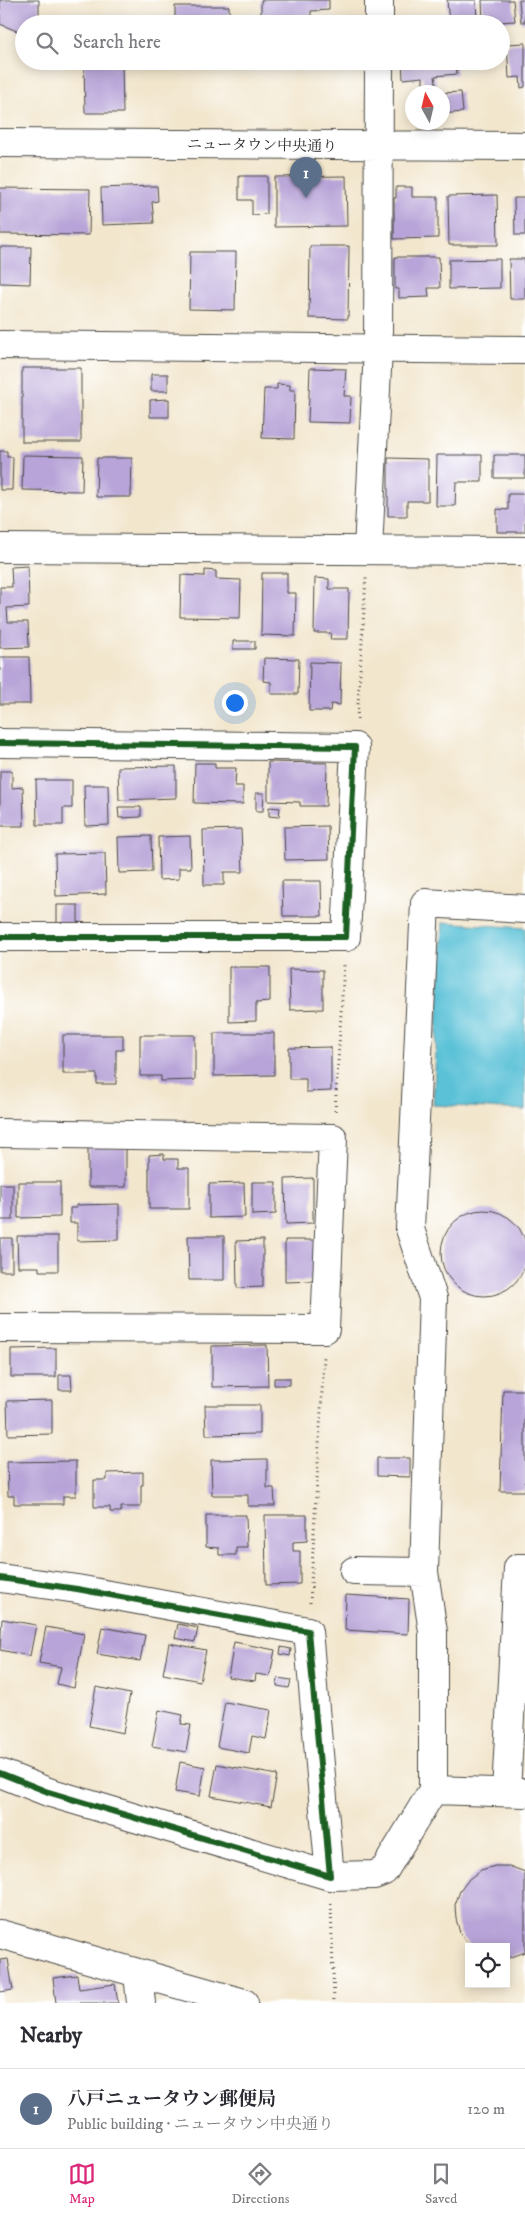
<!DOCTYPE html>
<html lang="en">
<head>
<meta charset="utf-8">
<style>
  body { margin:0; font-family:"IM FELL DW Pica","Noto Serif JP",serif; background:#f7f7f7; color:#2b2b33 }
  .controls { position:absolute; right:15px; bottom:15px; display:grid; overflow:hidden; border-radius:0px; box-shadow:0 2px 12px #0003 }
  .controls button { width:45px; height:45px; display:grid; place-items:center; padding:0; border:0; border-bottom:1px solid #e1e1e2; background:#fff; color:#2b2b33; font:25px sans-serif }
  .compass { position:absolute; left:405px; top:85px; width:45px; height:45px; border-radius:50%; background:#fff; box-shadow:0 2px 12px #0003; rotate:352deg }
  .you { position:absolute; left:234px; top:702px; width:18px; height:18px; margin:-12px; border:4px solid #fff; border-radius:50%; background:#1a73e8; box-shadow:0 0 0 8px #1a73e833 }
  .badge { display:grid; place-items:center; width:32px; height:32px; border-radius:50%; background:#db2777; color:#fff; font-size:16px; font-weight:700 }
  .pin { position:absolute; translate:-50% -41px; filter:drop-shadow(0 1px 2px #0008) }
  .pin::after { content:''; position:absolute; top:26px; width:18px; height:15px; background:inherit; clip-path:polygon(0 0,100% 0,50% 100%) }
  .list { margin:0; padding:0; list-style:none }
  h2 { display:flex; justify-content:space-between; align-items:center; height:65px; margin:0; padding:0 20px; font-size:21px }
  h2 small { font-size:16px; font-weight:400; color:#7c7c81 }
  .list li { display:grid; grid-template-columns:32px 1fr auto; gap:15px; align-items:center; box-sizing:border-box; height:80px; padding:0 20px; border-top:1px solid #e1e1e2 }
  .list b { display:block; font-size:19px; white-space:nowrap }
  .list p { margin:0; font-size:16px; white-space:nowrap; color:#7c7c81 }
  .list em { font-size:16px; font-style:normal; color:#7c7c81 }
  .icon { flex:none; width:28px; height:28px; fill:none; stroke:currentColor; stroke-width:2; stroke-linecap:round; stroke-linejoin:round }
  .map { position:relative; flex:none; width:525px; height:2003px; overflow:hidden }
  .search { position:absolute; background:#fff; box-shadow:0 2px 12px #0003; left:15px; right:15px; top:15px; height:55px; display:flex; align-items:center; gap:12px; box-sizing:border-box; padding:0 18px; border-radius:28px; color:#7c7c81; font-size:19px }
  .sheet { height:145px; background:#fff }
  nav { display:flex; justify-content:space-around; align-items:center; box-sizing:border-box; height:70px; border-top:1px solid #e1e1e2; background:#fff; font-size:14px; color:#7c7c81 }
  nav a { display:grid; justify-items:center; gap:2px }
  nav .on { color:#db2777 }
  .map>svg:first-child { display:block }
  .water { fill:#5ac1d7; stroke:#427681 }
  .building { fill:#b8a4d8 }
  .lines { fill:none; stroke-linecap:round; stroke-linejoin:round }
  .minor-casing { stroke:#494743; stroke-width:30 }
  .path { stroke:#494743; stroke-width:3; stroke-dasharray:1 4; stroke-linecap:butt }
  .minor { stroke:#fff; stroke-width:28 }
  .cycleway-casing { stroke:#fff; stroke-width:9 }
  .cycleway { stroke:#1b5e20; stroke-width:6 }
  .labels { text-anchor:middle; stroke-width:5; stroke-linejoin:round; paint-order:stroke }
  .street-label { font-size:15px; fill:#2b2b2b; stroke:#fff }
</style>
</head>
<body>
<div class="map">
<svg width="525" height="2003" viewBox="0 0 525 2003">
  <rect width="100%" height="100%" fill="#fff"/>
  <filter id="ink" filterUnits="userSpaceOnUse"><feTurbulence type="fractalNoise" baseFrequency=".02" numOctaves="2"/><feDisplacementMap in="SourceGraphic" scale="10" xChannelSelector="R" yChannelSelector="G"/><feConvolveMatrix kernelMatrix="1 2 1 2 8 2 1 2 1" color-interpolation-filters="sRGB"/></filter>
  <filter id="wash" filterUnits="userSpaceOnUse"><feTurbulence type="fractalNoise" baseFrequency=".0096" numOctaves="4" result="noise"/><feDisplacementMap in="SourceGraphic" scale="20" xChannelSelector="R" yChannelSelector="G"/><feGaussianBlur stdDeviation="1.12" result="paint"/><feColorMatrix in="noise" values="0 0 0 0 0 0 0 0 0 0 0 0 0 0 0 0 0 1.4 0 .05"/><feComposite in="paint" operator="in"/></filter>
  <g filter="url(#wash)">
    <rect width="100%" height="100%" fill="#f2e6cd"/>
    <!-- water -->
    <path class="water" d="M443,922l82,6v182l-92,-5z"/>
    <g id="blocks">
      <!-- building -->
      <path class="building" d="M0,0h39v24h-15v10l-24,-10z
        M261,0h68v10l-18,1v13h-50z
        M447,0h29l1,22 -28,2z
        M482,0h31l2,21 -32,2z
        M519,0h6v22h-4z
        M175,6h54v18h-54z
        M525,43v44l-4,1 -1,-11 -11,1 -2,-34z
        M84,61h38l1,52h-38z
        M290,61h29v2l-29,1z
        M402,61h54l1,13 -22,2 1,8 -13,1v-8l-20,2z
        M461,92l2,20 -21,2v-21z
        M239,176h28v38l-15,1v-15h-13z
        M346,176l1,50 -73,1v-50z
        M152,186h5l1,15 -6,1 2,21 -52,2 -1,-37z
        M396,187h16v10h26v41l-44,1v-41h2z
        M0,188l90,1 -1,46 -89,-1z
        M497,195l1,50h-49l-1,-49z
        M514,198h11v37h-10z
        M310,246h39l-1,73 -39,-1z
        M0,247h31l-1,37 -30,-1z
        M190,252h46l-1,58 -46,-1z
        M395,257h44l1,31h-12l1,9 -30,1v-9h-4z
        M500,259v29l-51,1v-29z
        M509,259h16v40h-15z
        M22,368h59v74h-59z
        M310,368l36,1 -2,27h7l-1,27 -42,-1z
        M151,374h17v17h-17z
        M277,384l13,1v5h5l-1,49 -32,-1 2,-49h13z
        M169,399v18h-19v-17z
        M0,451h7v6h6l-1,33h-12z
        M23,455l60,1 -1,35 -60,-1z
        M437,455h45v27h-26l-1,24h-19z
        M494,455h31v23h-31z
        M97,458h35l-1,39h-35z
        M388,458l40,1v42h-21v15h-19z
        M508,494h17v38h-28v-23l11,1z
        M28,566l1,41 -22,1 1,14h20l1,25 -29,1v-61h12l-1,-20z
        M205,570l11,1v8l25,1 -1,38 -60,-1 1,-42 24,1z
        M262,573h25v20h9l-1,43 -34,-1z
        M315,578l14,1v10h20l-1,50h-18l1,-6h-17z
        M233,641h22v8h-22z
        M0,657h29l1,47h-30z
        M264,658l35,1 -1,35h-27v-12l-8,-1z
        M310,662l31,1 -1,42 -9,-1 -1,7h-21z
        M268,762l59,1 -1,43h-26v-4l-32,-1z
        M195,763h20v5h21l-1,18h8v18l-49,-1z
        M176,766v32l-57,2 -1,-33z
        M0,771h12v17l11,-1 1,39h-24z
        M36,780h36v28h-9v17h-26z
        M84,785h24l1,40 -24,1z
        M256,793h8l-1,18h-7z
        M118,807h23v10l-22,1z
        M269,807l11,1 -1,9 -10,-1z
        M328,826l1,33 -44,1 -1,-33z
        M241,829l2,43h-19v13h-20l-1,-55z
        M151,836l1,36 -33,1 -1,-36z
        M190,836l1,32h-12v11l-20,1 -1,-43z
        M105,853l1,41 -50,2 -1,-42z
        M282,881h39l1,35h-39z
        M57,905h21v19l-21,1z
        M229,967h41v35l-14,1v18l-27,1z
        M289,969l34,1v39l-33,1z
        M214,1033h60v42l-60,1z
        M63,1035h60v15h-7v34h-19v-10h-34z
        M140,1035h55v45l-34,1v-5h-21z
        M331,1047v44l-25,1v-13h-17v-31z
        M88,1148h38v39h-38z
        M164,1154v5h14v9h11v41h-40v-54z
        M313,1178v45l-27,1 -1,-45z
        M18,1182h42v35l-42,1z
        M252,1182h24v32l-24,1z
        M244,1183l1,34 -36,1v-34z
        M0,1184h13v36h-13z
        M119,1204v36l-42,1v-18h-7v-15h6v-3z
        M441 1253a43 43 0 1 1 86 0a43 43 0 1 1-86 0Z
        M17,1236h41v35h-19v-4h-21z
        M188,1236h36v44h-35z
        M0,1238h12v33h-12z
        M263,1240v47l-26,1 -1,-47z
        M285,1240h30v41l-30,1z
        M267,1345l1,41 -56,1v-41z
        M56,1348v29h-45v-28z
        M59,1375h12l1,15h-13z
        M274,1378h16v7h-16z
        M503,1390h22v101h-25z
        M52,1400v34l-44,1 -1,-34z
        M205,1405h55v29l-54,1z
        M377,1458h33v19l-33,-1z
        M267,1459v29h7l1,18h-27v-11h-36l-1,-35z
        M76,1461v35h-13v8h-49v-8h-6l-1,-34z
        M143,1472v13h-2v22h-20v5h-11v-5h-16v-27h13v-7z
        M206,1515h40l1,32h-11v8h-17v-7l-13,-1z
        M265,1515h42v26l-14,1v9h7v33l-34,1z
        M346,1595l63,4 -1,35 -63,-4z
        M2,1619l34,6 -6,31 -30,-6z
        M178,1624l20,4 -3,14 -20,-4z
        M46,1627l38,7 -10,54 -17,-4 4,-17 -22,-4z
        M102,1627l43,8 -5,26 -43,-7z
        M234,1642l41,8 -5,26 -14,-2 -1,7 -27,-4z
        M169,1643l37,7 -6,31 -37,-7z
        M281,1647l10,2 -1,7 -10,-2z
        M278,1678l13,2 -2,8 -12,-2z
        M96,1687l34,7 -7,39 -34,-7z
        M225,1702l46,8 -5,29 -14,-3 -3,17 -32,-6z
        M159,1710l24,5 -2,9 10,1 -5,27 -34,-6z
        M180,1762l25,5 -5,29 -25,-4z
        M217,1764l60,11 -6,32 -60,-11z
        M495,1866h14l16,6v80l-16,6h-3v-11h-35l-11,-14 -4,-14 -1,-14 5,-14 9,-12 12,-9z
        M8,1959l5,31 -13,2v-32z
        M77,1975l2,14 36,-5 3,19h-62l-3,-25z"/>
    </g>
  </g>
  <g filter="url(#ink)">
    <use href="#blocks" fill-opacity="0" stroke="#494743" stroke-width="1"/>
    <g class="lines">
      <!-- minor casing -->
      <g class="minor-casing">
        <path id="minor" d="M379,0v24
          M0,143l525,3
          M0,345l525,5
          M0,548l525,3
          M368,550l10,-201 1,-288
          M0,743l355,4 -9,190h-346
          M0,1133l333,5 -8,191 -325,-1
          M354,1571l70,1
          M0,1578l77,11 231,42 22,245 -282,-84 -48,-19
          M433,1790l91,3
          M506,1792l12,-224h7
          M330,1876l44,-1 10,-4 49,-81v-158l-9,-60 9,-274 -23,-69 15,-326 100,6
          M0,1934l244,69
          M138,1974l3,29"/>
      </g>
      <!-- path -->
      <path class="path" d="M357,719l9,-141
        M335,1111l9,-146
        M310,1603l14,-246
        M331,1904l3,99"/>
      <!-- minor -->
      <use href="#minor" class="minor"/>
      <!-- cycleway casing -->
      <g class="cycleway-casing">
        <path id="cycleway" d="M0,743l355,4 -9,190h-346
          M0,1578l77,11 231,42 22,245 -282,-84 -48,-19"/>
      </g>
      <!-- cycleway -->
      <use href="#cycleway" class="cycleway"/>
    </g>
  </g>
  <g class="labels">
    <!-- street labels -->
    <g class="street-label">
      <text transform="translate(262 145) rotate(1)" y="5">ニュータウン中央通り</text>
    </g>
  </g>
</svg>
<div class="controls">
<button><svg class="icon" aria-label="locate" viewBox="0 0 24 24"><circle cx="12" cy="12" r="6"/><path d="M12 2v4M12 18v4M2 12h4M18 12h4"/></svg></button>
</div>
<svg class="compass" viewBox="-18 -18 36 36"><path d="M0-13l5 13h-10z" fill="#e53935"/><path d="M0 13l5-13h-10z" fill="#7c7c81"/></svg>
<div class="you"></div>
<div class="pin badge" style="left:306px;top:198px;background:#5c6f8a">1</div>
<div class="search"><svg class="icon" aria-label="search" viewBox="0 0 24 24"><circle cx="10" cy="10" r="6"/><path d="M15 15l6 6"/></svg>Search here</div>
</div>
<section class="sheet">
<h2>Nearby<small></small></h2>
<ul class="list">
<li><span class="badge" style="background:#5c6f8a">1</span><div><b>八戸ニュータウン郵便局</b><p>Public building · ニュータウン中央通り</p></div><em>120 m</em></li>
</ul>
</section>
<nav>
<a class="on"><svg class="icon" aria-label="map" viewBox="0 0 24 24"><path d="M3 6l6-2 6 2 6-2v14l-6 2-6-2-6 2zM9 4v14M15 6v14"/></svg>Map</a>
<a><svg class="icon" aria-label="directions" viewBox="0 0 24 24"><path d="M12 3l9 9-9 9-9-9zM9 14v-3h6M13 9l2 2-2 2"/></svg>Directions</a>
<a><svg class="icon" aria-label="saved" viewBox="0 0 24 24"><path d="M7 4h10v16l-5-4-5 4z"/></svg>Saved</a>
</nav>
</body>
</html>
